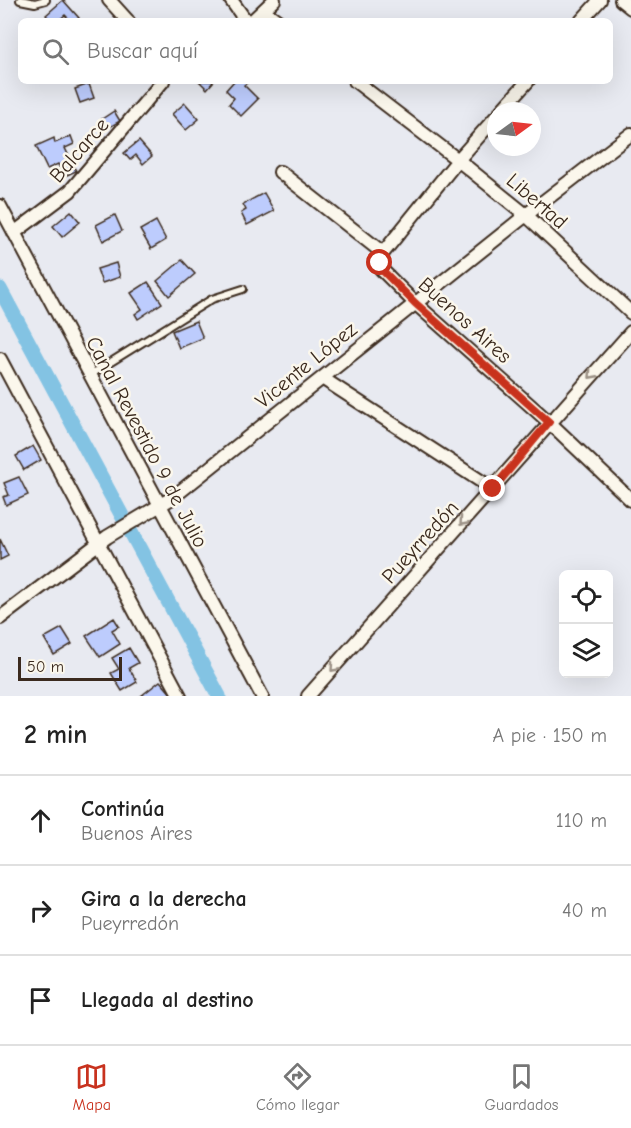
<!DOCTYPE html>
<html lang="es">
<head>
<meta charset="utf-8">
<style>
  body { margin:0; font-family:"Comic Neue",sans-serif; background:#f2f2f2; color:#222 }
  .controls { position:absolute; right:18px; bottom:18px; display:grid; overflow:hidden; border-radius:9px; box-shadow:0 6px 24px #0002 }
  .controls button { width:54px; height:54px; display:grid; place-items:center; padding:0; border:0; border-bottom:2px solid #e0e0e0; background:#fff; color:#222; font:30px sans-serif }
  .compass { position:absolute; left:487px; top:102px; width:54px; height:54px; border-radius:50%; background:#fff; box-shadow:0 6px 24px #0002; rotate:75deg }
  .scale { position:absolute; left:18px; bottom:15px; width:104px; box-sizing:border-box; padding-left:6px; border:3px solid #3b2a1e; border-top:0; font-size:16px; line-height:21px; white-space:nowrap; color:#3b2a1e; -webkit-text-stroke:4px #fbf7ec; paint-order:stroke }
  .stop { position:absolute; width:18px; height:18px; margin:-14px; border:4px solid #c8321e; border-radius:50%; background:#fff }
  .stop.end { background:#c8321e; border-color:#fff; box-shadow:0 2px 6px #0008 }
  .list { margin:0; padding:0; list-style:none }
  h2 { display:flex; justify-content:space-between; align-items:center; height:78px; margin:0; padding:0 24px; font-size:26px }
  h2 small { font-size:20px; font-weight:400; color:#767676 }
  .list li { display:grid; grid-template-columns:39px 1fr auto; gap:18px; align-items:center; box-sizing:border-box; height:90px; padding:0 24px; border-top:2px solid #e0e0e0 }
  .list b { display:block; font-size:22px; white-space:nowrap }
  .list p { margin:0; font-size:20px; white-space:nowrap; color:#767676 }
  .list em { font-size:20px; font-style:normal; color:#767676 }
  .icon { flex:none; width:33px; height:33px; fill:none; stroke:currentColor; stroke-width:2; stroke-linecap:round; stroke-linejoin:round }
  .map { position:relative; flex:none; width:631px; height:696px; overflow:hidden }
  .search { position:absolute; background:#fff; box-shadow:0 6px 24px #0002; left:18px; right:18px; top:18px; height:66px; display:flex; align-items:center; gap:15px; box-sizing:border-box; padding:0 21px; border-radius:9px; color:#767676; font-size:22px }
  .sheet { height:348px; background:#fff }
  nav { display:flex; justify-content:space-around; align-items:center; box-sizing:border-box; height:84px; border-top:2px solid #e0e0e0; background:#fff; font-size:16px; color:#767676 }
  nav a { display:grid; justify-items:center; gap:3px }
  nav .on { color:#c8321e }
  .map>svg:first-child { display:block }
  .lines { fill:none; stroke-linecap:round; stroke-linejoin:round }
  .canal { stroke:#83c3e3; stroke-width:15 }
  .building { fill:#bdccfd; stroke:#3b2a1e; stroke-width:1.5 }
  .lane-casing { stroke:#3b2a1e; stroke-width:10 }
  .street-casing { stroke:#3b2a1e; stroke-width:16 }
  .lane { stroke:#fbf7ec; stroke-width:6 }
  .street { stroke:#fbf7ec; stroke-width:12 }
  .oneway { stroke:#9b9085 }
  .route { stroke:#c8321e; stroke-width:8 }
  .labels { text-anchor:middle; stroke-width:5; stroke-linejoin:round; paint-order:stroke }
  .street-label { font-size:21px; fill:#3b2a1e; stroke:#fbf7ec }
</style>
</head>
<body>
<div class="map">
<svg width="631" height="696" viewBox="0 0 631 696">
  <rect width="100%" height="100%" fill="#e8eaf1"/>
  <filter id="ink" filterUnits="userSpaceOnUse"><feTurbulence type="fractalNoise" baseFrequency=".0167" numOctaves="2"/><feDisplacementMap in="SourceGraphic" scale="12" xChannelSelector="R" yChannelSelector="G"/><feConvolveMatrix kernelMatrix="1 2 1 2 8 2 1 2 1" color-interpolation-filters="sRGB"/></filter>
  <g filter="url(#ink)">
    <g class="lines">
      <!-- canal -->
      <path class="canal" d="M0,289l219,407"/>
    </g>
    <!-- building -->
    <path class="building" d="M63,0l16,18 -4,3h-4l-6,-6 -7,6h-7l-5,-6z
      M199,81h15l-7,8z
      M234,81h11l2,2 -3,2 14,14 -17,17 -12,-12 5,-6 -8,-8z
      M89,84l5,14 -14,5 -5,-14z
      M185,103l14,16 -13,11 -14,-16z
      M114,111l6,10 -12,7 -6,-9z
      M71,136l3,8 -9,4 11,23 -13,6 -5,-13 -11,5 -11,-23 18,-8 1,5z
      M139,141l13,15 -9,8 -7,-9 -6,5 -6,-7z
      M264,193l10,18 -27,14 -6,-12 5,-3 -3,-6z
      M71,211l9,11 -18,15 -9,-11z
      M115,215l7,16 -19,10 -7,-16z
      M156,221l10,19 -15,9 -11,-19z
      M182,260l13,14 -26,22 -12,-15z
      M116,263l4,14 -18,6 -5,-14z
      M148,282l14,21 -24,16 -3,-5 7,-5 -11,-16z
      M196,321l7,17 -24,10 -7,-17z
      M33,446l8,14 -17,10 -8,-14z
      M19,477l9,18 -22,10 -3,-8 6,-2 -5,-12z
      M0,539l8,17 -8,4z
      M114,618l5,8 -7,4 8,14 -20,13 -14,-21z
      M62,628l10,16 -18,11 -10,-17z
      M129,648l9,15 -9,5 8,14 -15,9 -11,-18 8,-4 -7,-11z
      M160,681l13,15h-32z"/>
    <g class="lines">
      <!-- lane casing -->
      <g class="lane-casing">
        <path id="lane" d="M20,0l15,3 11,-3
          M90,375l122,-76 31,-10"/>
      </g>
      <!-- street casing -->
      <g class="street-casing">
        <path id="street" d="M109,0l19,21
          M231,0l15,21
          M621,0l10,8
          M264,11l14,10
          M252,21l22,-21
          M581,21l19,-21
          M355,81l103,79 68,55 105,98
          M501,111l27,-30
          M280,172l103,81 -3,10 1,6 34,34 134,119 82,78
          M0,206l262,490
          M14,233l56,-42 93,-110
          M383,253l75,-93 38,-43
          M0,359l180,337
          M322,378l171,111
          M0,618l107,-81 65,-39 354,-283 105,-81
          M308,696l323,-364"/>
      </g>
      <!-- lane -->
      <use href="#lane" class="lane"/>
      <!-- street -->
      <use href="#street" class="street"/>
    </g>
    <!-- one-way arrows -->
    <defs><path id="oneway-chevron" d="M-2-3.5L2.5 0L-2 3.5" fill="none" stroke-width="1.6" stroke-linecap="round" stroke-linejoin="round" transform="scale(1.5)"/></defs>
    <g class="oneway">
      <use href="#oneway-chevron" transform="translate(592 375) rotate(132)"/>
      <use href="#oneway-chevron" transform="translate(463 522) rotate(132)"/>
      <use href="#oneway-chevron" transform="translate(334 668) rotate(132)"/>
    </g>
  </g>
  <g class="lines" filter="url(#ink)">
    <!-- route -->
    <path class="route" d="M380,263l1,6 34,34 134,119 -56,67"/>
  </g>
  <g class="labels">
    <!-- street labels -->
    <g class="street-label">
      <text transform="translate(79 150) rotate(-49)" y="7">Balcarce</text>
      <text transform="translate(537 201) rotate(41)" y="7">Libertad</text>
      <text transform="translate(465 320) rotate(42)" y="7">Buenos Aires</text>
      <text transform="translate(306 365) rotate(-39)" y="7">Vicente López</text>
      <text transform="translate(147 442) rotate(62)" y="7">Canal Revestido 9 de Julio</text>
      <text transform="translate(420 542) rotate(-48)" y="7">Pueyrredón</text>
    </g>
  </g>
</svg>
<div class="controls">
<button><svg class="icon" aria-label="locate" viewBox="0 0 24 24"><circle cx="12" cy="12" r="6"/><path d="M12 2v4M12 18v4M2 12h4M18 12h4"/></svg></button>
<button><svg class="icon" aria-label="layers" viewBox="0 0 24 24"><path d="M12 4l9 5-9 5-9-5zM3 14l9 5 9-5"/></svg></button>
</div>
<svg class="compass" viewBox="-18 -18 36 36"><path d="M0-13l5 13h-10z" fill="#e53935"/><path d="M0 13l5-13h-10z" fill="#767676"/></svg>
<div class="scale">50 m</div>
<div class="stop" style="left:380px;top:263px"></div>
<div class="stop end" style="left:493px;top:489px"></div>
<div class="search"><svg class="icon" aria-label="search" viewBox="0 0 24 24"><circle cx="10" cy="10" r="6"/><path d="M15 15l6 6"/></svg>Buscar aquí</div>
</div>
<section class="sheet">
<h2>2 min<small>A pie · 150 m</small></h2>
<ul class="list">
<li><svg class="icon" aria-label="ahead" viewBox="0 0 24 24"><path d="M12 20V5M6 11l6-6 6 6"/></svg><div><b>Continúa</b><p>Buenos Aires</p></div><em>110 m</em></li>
<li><svg class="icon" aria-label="right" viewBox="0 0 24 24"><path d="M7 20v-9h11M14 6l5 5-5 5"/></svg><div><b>Gira a la derecha</b><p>Pueyrredón</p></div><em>40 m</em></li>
<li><svg class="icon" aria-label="arrive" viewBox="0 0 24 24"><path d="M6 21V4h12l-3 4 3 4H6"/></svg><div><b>Llegada al destino</b></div></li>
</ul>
</section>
<nav>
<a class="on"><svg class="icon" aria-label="map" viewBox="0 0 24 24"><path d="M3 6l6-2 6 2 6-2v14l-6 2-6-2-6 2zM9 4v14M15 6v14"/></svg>Mapa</a>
<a><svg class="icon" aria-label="directions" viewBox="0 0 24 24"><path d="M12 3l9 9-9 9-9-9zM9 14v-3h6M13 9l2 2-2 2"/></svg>Cómo llegar</a>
<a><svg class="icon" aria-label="saved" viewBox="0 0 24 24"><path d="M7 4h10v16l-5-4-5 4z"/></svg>Guardados</a>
</nav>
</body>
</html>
